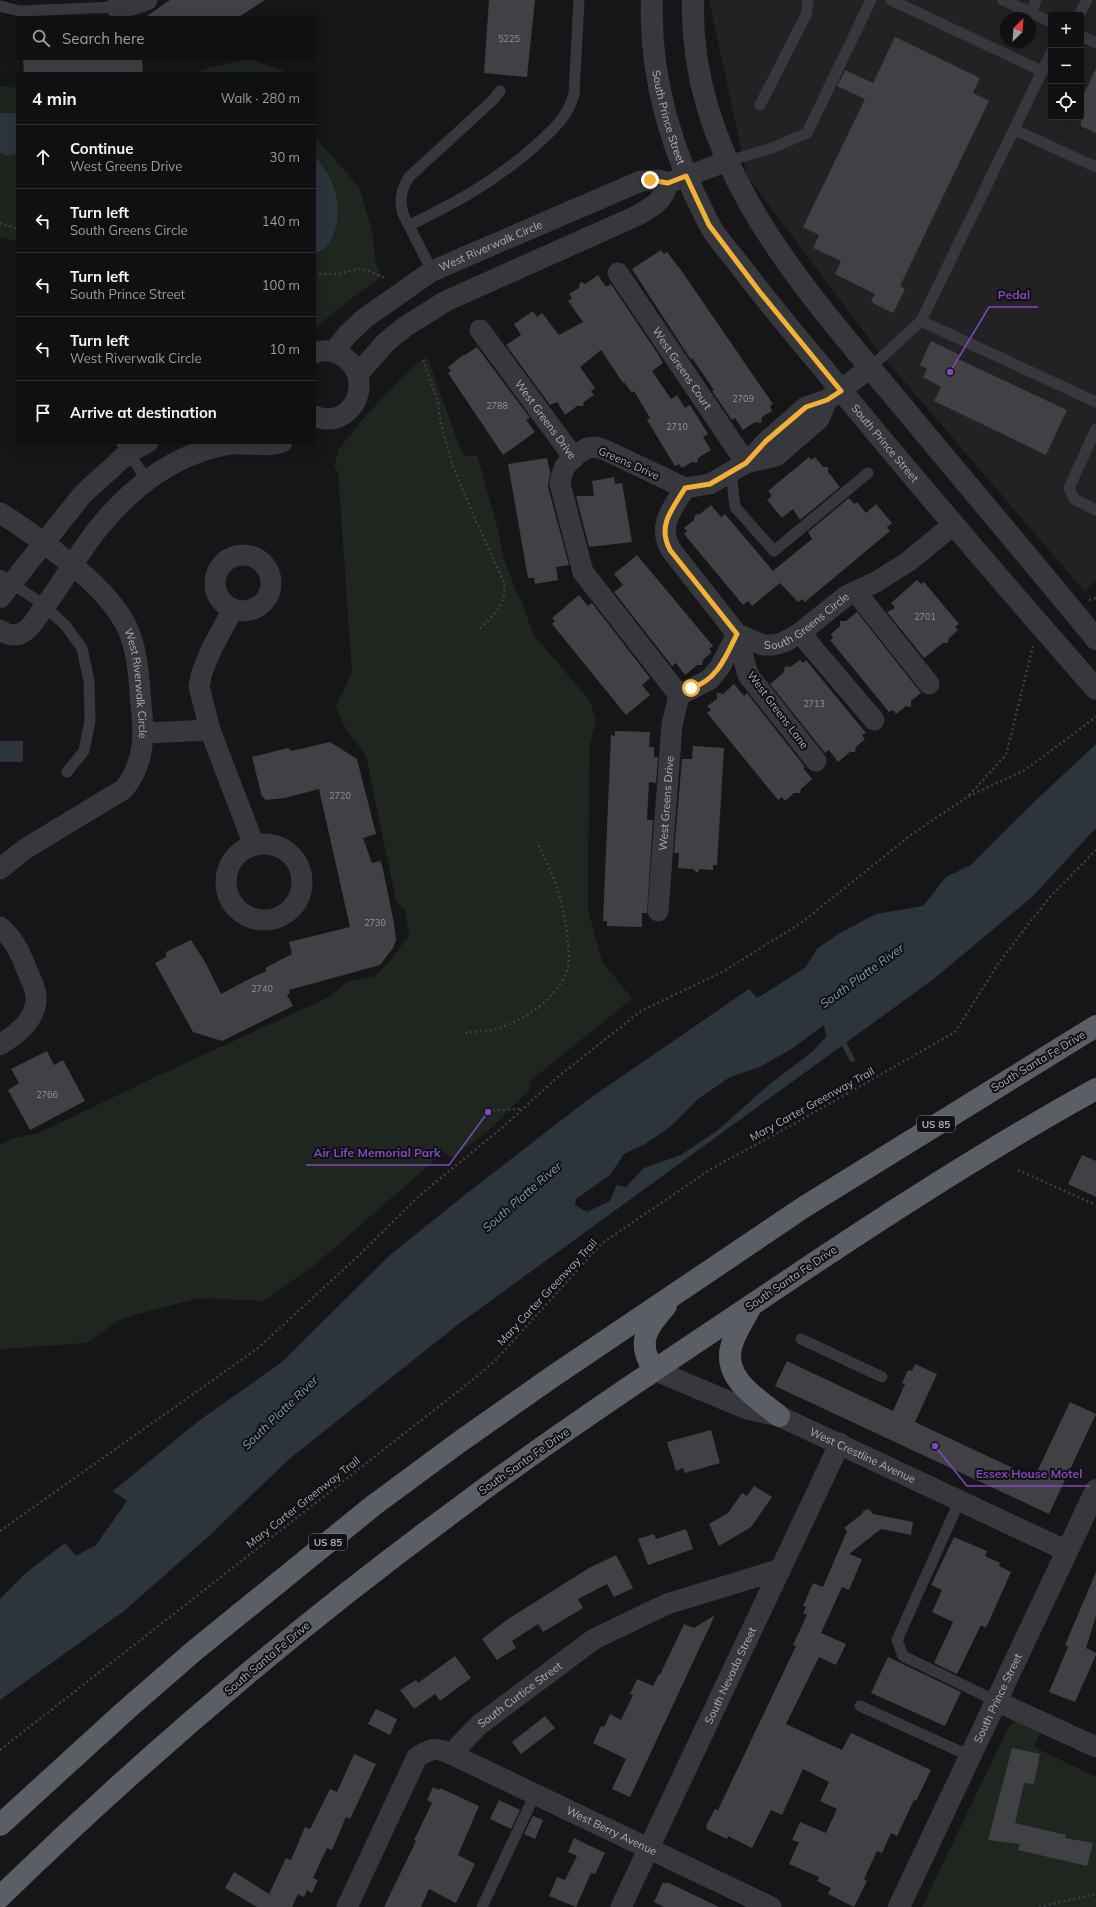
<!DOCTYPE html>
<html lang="en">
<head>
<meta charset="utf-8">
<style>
  body { margin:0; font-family:Mulish,sans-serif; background:#19191b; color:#f1f3f6 }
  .controls { position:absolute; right:12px; top:12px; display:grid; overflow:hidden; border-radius:4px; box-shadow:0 4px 16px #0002 }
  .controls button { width:36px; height:36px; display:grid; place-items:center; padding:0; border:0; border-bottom:1px solid #303032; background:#101012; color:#f1f3f6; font:20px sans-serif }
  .compass { position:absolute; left:1000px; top:12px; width:36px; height:36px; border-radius:50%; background:#101012; box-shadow:0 4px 16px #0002; rotate:25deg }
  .stop { position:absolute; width:12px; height:12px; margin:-9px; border:3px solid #f2b134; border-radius:50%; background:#fff }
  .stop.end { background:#f2b134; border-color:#fff; box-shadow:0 1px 4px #0008 }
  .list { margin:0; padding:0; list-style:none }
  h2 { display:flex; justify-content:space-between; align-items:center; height:52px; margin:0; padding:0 16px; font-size:17px }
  h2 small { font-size:13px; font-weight:400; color:#9c9d9f }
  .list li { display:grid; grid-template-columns:26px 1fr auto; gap:12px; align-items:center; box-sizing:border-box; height:64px; padding:0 16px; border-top:1px solid #303032 }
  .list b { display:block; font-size:15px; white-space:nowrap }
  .list p { margin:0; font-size:13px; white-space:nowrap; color:#9c9d9f }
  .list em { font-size:13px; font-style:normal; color:#9c9d9f }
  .icon { flex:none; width:22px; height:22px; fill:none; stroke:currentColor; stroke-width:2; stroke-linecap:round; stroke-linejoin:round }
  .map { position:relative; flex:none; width:1096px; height:1907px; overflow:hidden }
  .search { position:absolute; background:#101012; box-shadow:0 4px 16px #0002; left:16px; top:16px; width:300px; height:44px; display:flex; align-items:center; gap:10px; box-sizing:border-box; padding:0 14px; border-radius:4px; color:#9c9d9f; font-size:15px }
  .panel { position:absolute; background:#101012; box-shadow:0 4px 16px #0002; left:16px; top:72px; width:300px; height:372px; border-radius:4px }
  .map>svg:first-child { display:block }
  .built { fill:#222225; fill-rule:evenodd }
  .green { fill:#1e261f }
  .water { fill:#2c353c; fill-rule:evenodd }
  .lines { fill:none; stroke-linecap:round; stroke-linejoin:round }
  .stream { stroke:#2c353c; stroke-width:5.5 }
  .building { fill:#404145 }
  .path { stroke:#3d3f44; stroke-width:2.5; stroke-dasharray:2 3; stroke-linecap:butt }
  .service { stroke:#37383d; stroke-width:11 }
  .minor { stroke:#37383d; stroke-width:21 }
  .tertiary { stroke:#37383d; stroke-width:22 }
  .trunk { stroke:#5b5e65; stroke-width:22 }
  .route { stroke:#f2b134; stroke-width:5 }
  .labels { text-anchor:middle; stroke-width:4; stroke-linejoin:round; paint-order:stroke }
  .number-label { font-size:9px; fill:#8e929b }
  .shield { fill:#111113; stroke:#7b7e86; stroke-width:1 }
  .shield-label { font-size:10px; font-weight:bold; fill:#a8adb8 }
  .street-label { font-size:11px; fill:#a8adb8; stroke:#111113 }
  .water-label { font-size:12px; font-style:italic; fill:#7f9bb3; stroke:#111113 }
  .leader { fill:none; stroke:#8446be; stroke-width:1.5 }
  .callout-dot { fill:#8446be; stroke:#111113; stroke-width:1.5 }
  .callout-label { font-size:12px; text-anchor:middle; font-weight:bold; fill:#8446be; stroke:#111113; stroke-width:4; stroke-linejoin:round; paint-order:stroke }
</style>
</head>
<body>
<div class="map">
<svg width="1096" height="1907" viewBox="0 0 1096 1907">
  <rect width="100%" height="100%" fill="#161618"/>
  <!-- built -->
  <path class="built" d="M709,0h387v580l-11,12 -206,-240 -132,-176zM1051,15h30v102h-30zM1006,18h24v24h-24z"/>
  <!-- green -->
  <path class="green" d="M247,59l37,11 -2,4h-91l17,-6z
    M0,86l18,2v154l-18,-5z
    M314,136l45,51 13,44 4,34 6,11 -43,32 -25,21z
    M427,356l34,95 4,5 12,-1 21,75 6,29 13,35 4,5 12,35 57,67 6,19 -6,23 -1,26 -1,141 14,51 30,38 -103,83 3,5 -42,42 -38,29 -8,-6 -128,112 -53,37 -64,-3 -76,20 -37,25 -86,6v-204l11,-6 28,-6 112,-54 178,-82 17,-15 29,-6 14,-14 20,-27 -4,-25 -9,-9 -30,-145 -23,-32 -7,-18 16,-34 -14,-200 -4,-5 5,-18 23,-29 49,-52z
    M1021,1718l20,13 -7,16 62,30v130h-174l87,-181z"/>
  <!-- water -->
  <path class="water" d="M0,113h18v40c-7,4 -11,3 -18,0z
    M314,156c21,21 30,51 19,80 -3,8 -8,14 -16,16l-3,-1z
    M0,741h23v21h-23z
    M1096,744v84l-63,68 -98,82 -479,348 -168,134 -79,76 -85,75 -124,89v-101l27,-27 38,-29 11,13 20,-11 31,-44 -14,-10 87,-71 82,-58 108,-107 76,-61 120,-93 163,-112 8,9 48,-30 12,-19 21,-15 38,-20 47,-8 23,-29 25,-12 59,-59zM824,1025l2,12 -14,15 -42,32 -52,46 -37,25 -37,13 -18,19 -9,-2 -7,16 -23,11 -12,-7 1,-6 34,-24 14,-21 21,-10 25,-17 28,-28 32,-22 30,-10 33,-19z"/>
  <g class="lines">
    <!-- stream -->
    <path class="stream" d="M841,1038l11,21"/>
  </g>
  <!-- building -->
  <path class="building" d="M170,0h95l-28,18h-93z
    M489,0h46l-8,77 -43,-4z
    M895,37l85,41 -7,15 16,8 -89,185 5,3 -12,24 -22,-11 4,-8 -40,-20 6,-13 -28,-13 6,-13 -16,-8 62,-128 -28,-13 6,-11 2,-5 28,13z
    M23,58h119l1,14 -34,2h-85z
    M1096,68v65l-15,-7v-36l4,2z
    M661,250l3,4 3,-2 16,21 90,131 -3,2 2,5 -10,6 -1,6 -6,-1 -12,8 -8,-12 -3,2 -20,-29 2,-1 -22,-32 -1,2 -59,-91z
    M598,275l8,12 5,-3 47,70 5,9 -11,8 19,28 6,-4 8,13 5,-3 18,29 -5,3 8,13 -13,8 -1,5 -5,-1 -10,6 -3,-4 -4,2 -28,-46 3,-2 -16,-27 -2,2 -8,-11 -1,1 -22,-33 -21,17 15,21 -4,3 3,4 -10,7 -1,4h-6l-12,9 -8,-13 -7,3 -44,-60 15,-10 -7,-11 19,-13 4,6 5,-4 17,22 24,-13 -15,-21 4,-3 -3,-4 10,-6 1,-6 5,2z
    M931,341l29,14 -2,4 109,51 -21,45 -112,-54 7,-14 -18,-10 4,-8 -7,-4z
    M477,347l53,71 -4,2 9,12 -32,23 -55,-82 3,-2 -3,-4 15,-12h2z
    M809,457l2,3 4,-3 8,10h5v5l12,15 -40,33 -7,-11 -11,9 -15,-18 5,-4 -4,-5z
    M547,458l3,14 -2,15 21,78 -13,2 2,13 -23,4 -1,-6h-6l-20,-114z
    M614,477l1,7 7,-1 10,59 -43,5 -13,-51h18l-2,-15z
    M849,498l5,6 3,-2 9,11 10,-9 16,19 -5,4 3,4 -85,71 -3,-3 -4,3 -18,-19 -28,23 -4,-5 -5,4 -59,-71 3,-3 -3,-3 10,-8 1,-5 5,-1 11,-9 10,12 4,-3 48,57 39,-32 -4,-7z
    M637,555l76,91 -4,3 3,3 -9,8 -1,5h-5l-12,10 -9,-12 -4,3 -58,-74 9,-7 -9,-11z
    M917,580l4,4 3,-2 35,42 -4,3 3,3 -9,8 -1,5h-5l-19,15 -37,-46 8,-4 -4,-5z
    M579,595l9,11 4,-3 58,75 -8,7 8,10 -24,20 -74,-91 3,-3 -3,-3z
    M857,612l64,81 -10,8v6l-5,-1 -10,8 -3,-4 -4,2 -59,-72 3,-2 -2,-4 9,-8v-5h6z
    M800,660l3,3 3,-3 60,73 -4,2 3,4 -9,8 -1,5h-5l-12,10 -9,-12 -4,3 -55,-69 14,-12 1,-6 5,1z
    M734,684l10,12 3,-3 58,74 -2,1 9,11 -11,10 -1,4h-6l-9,8 -3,-4 -4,3 -71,-87 4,-3 -4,-4 10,-7v-6l6,1z
    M615,731l35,1 -1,15h5v10h4l-2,26 -7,-1 -2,38h6l-6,93h-5v14l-35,-1v-5h-4l8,-186 4,1z
    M330,742l27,17 19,75 -13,4 9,25 8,-2 2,4 12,58 2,17 -3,8 -13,17 -91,25 1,3 -3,2 6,11 -71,35 -29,-9 -38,-69 11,-6v-5l25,-12 14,22 16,32 32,-17 14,-6 -2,-3 27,-14 -3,-12 61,-15 -31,-138 -34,9 -20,2 -1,-3h-2l-10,-40 36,-9 3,3z
    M693,746l31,2 -7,117h-4v5l-13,-1 -3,4 -4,-4 -15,-1 1,-15h-5l8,-94h10z
    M47,1051l7,14 9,-5 22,41 -55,29 -22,-40 11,-7 -8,-14z
    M1082,1155l14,6v36l-28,-13z
    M787,1361l106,50 12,-27 -3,-1 6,-13 4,1 3,-7 22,10 -22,48 119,56 36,-76 26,12 -47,100 -274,-128z
    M711,1430l9,33 -35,10 -2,-5 -7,3 -9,-29z
    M754,1486l18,11 -21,30 -32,19 -10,-22 19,-11 14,-20 5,3z
    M869,1509l4,5 40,8 -2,13 -30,-6 -32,25 13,5 -13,31 -7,-3 -21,46 25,11 -10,21 -17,-8 -33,67 56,26 9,-17 80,37 -15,31 -2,-1 -17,36 -6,-3 -9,20 -5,-2 -13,28 3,2 -13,26 -26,-13 3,-6 -14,-7 2,-4 -30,-13 10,-22 -7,-2 8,-18 26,11 11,-24 -17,-8 9,-19 -26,-13 -21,46 -11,-5 -19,38 -24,-12 -1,3 -21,-10 1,-2 -1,-1 9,-17 3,1 78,-164 -3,-1 14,-30 -4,-2 3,-6 -3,-1 10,-23 10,4 24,-56 -3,-3 18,-14 1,-3z
    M686,1529l7,20 -45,16 -10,-26 16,-5 2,5z
    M954,1537l33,14 -2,5 15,7 -1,3 12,6 -25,56 -5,-3 -24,49 -23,-11 19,-41 -21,-10 10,-22 -11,-5z
    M616,1555l17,33 -19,9 -7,-13 -29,15 5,9 -40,24 -5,-8 -26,17 4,7 -19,12 -15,-21 26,-20 81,-51z
    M1096,1572v44l-10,32 10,5v2l-21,47 -26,-10 19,-45 -3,-2z
    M715,1615l-85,182 -18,-8 14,-30 -33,-16 8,-17 3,1 6,-13 11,6 12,-25 -3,-1 7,-15 16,7 6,-12 1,1 24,-51 10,4z
    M455,1656l16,22 -31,23 -5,-7 -21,15 -14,-19 16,-10 2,3z
    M888,1657l73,35 -16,34 -74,-33z
    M376,1709l21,10 -7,16 -22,-11z
    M545,1716l10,12 -34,26 -9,-12z
    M1012,1748l28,6 -6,30 -10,-1 -9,40 51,12 -1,3 28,5 -6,23 -69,-16 2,-6 -32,-4z
    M354,1754l22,10 -26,55 -4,-2 -14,33 -5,-2 -14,30 5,2 -6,13 -5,-3 -3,7 -6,-3 -6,13h-35l-32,-19 9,-16 35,22 17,-36 5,2 14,-33 5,2 20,-40 7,3z
    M433,1787l6,3 1,-2 39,18 -21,49 17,9 -19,39 -27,-14 -8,18h-37l32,-66 -2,-1 18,-37 -5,-3z
    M499,1800l21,10 -9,19 -21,-10z
    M533,1816l10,4 -8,19 -11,-5z
    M574,1838l31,15 -10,21 -4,-1 -15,34 -27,-11 8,-19 8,3 12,-24 -9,-4z
    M663,1882l4,2v-2l52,25h-55l-10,-5z"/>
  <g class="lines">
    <!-- path -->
    <path class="path" d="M0,223l18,6
      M314,274h23l22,-5 8,1 20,9
      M423,360l15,42 2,18 12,44 24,57 28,61c3,21 -10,34 -25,47
      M1089,600l7,-2
      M969,795l37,-40 27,-109
      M465,1033c10,-2 22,-1 32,-4 29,-10 62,-31 71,-62 2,-11 0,-23 -1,-34 -4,-33 -15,-62 -30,-91
      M488,1112l7,-2 27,-1
      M1018,1170l78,35
      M0,1531l258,-183 97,-89 65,-64 84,-69 56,-51 81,-64 83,-40 77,-48 110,-88 56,-38 58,-27 71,-53
      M0,1750l470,-368 25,-21 106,-117 110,-75 81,-44 163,-93 43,-68 32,-42 20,-25 46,-47
      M1039,1907l57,-13"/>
    <!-- service -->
    <path class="service" d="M891,0l151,71
      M1003,0l48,22
      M0,6l20,5 96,-4
      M1031,13l5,-13
      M1079,15l8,-15
      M1081,36l15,7
      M760,105l46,-90 2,-15
      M1015,130l81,37
      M728,161l44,-13 35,-15 64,-133
      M410,225c47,-23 84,-43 124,-78 18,-16 34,-30 40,-53l5,-94
      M432,271l-29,-57c-4,-15 -2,-24 6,-37l85,-78 6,-8
      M921,321l175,81
      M870,368l51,-47 130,-268
      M1096,429l-27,59 5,11 22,11
      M121,442l26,38
      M731,472l4,35 39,44 94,-78
      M0,575l41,28 24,22 17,23 7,33 1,40 -6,30 -17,21
      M801,1339l81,38
      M960,1500l-63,140 6,16 93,45
      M860,1706l110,50
      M482,1907l53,-113"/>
    <!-- minor -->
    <g class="minor">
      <path d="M116,7l15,-2 16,-5"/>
      <path id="s1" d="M618,273l128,190"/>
      <path id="s2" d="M480,330l94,128"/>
      <path id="s3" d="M334,351l14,-17 17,-16 67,-47 209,-90 17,-1 10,3 60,-22"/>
      <path d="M314,353c9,-3 19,-3 27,2 37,22 12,77 -27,61"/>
      <path d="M358,374l28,-32 20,-16 40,-25 190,-85c16,-9 27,-14 32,-33"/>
      <path id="s4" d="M827,400l-8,19 -43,37 -30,7 -36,21 -25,4c-13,21 -28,37 -14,62l66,84 26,11h11l10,-3 16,-9 46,-37 30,-14 33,-21 44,-36"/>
      <path d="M746,463l21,-22 39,-34 21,-7 43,-32"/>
      <path d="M685,488l-80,-38 -9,-3 -9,1 -10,6 -12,12 -4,11 -1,7 23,88 96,123 30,-15 11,-13 17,-33"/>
      <path id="s5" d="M0,513c16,9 30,20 45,31 31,24 62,46 81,81 12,24 13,54 15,80 4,31 3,59 -17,84l-99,60 -25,20"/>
      <circle cx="243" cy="583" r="28"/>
      <path d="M856,592l73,92"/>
      <path d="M0,598l83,-104 45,-41 20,-11"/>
      <path d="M233,609l-21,39 -10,24 -3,14 11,44 44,115"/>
      <path d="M0,630c8,6 17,7 25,1 7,-4 12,-14 17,-21 21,-27 37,-59 59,-85 33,-40 77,-73 130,-81 17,-2 34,4 51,-2"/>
      <path d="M800,633l74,87"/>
      <path d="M737,634l11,41 68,86"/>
      <path d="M144,733l66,-3"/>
      <circle cx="264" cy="882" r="38"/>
      <path id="s6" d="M658,911l14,-186 7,-30"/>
      <path d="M0,927c14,12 20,25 26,41 3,8 9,18 10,27 2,24 -19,39 -36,50"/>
      <path id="s7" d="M654,1370l93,39 32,7 288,135"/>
      <path d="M996,1701l100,46"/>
      <path id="s8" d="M451,1754l320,153"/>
      <path id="s9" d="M347,1907l70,-150c15,-9 18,-10 34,-3l28,-29 115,-86 73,-35 114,-35"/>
      <path id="s10" d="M621,1907l219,-464"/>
    </g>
    <!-- tertiary -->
    <g class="tertiary">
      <path id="s11" d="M652,0c-3,77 21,154 56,222 7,15 20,28 30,41 25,33 52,66 79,98 91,111 184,220 279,328"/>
      <path d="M693,0c-5,166 116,294 215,413 62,75 126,150 188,226"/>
      <path id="s12" d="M899,1907l197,-417"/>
    </g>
    <!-- trunk -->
    <path class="trunk" d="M750,1308c-6,12 -14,23 -18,36 -11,34 25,54 47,72
      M654,1370c-18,-27 -8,-42 12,-64
      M0,1825l125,-114 69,-60 180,-146 84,-62 94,-66 252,-170 292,-181
      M0,1897c144,-140 298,-271 460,-390 84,-63 172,-122 259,-180 123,-83 247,-166 377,-238"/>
  </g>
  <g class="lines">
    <!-- route -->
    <path class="route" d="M650,180l18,3 18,-7 23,49 50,66 82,100 -14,9 -21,7 -40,34 -20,22 -36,21 -25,4c-13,22 -28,37 -15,62l67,84c-11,22 -20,47 -46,54"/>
  </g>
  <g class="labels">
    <!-- number labels -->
    <g class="number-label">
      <text x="509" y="42">5225</text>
      <text x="743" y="402">2709</text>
      <text x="497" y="409">2788</text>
      <text x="677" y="430">2710</text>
      <text x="925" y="620">2701</text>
      <text x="814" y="707">2713</text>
      <text x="340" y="799">2720</text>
      <text x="375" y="926">2730</text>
      <text x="262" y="992">2740</text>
      <text x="47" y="1098">2766</text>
    </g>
    <!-- shield labels -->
    <g class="shield">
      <rect x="917" y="1116" width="38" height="16" rx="3"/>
      <rect x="309" y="1534" width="38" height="16" rx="3"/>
    </g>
    <g class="shield-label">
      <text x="936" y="1128">US 85</text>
      <text x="328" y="1546">US 85</text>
    </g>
    <!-- street labels -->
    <g class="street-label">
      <text dy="4" stroke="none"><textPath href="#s11" startOffset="119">South Prince Street</textPath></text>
      <text dy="4" stroke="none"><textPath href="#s3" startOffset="191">West Riverwalk Circle</textPath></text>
      <text dy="4" stroke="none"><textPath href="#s1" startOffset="115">West Greens Court</textPath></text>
      <text dy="4" stroke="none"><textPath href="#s2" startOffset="111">West Greens Drive</textPath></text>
      <text dy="4" stroke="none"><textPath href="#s11" startOffset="515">South Prince Street</textPath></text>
      <text transform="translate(629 463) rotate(24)" y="4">Greens Drive</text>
      <text dy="4" stroke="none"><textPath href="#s4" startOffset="429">South Greens Circle</textPath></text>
      <text dy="4" stroke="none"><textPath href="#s5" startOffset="230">West Riverwalk Circle</textPath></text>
      <text transform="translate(778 710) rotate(53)" y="4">West Greens Lane</text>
      <text dy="4" stroke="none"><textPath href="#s6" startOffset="108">West Greens Drive</textPath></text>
      <text transform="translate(1038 1061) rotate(-31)" y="4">South Santa Fe Drive</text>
      <text transform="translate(812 1104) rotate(-29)" y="4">Mary Carter Greenway Trail</text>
      <text transform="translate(791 1278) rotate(-34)" y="4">South Santa Fe Drive</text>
      <text transform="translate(547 1292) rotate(-47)" y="4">Mary Carter Greenway Trail</text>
      <text dy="4" stroke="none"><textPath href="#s7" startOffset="226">West Crestline Avenue</textPath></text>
      <text transform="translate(524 1461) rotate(-35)" y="4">South Santa Fe Drive</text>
      <text transform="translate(303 1502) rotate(-38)" y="4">Mary Carter Greenway Trail</text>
      <text transform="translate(267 1658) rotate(-40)" y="4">South Santa Fe Drive</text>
      <text dy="4" stroke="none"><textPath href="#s10" startOffset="256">South Nevada Street</textPath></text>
      <text dy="4" stroke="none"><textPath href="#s9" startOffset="293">South Curtice Street</textPath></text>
      <text dy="4" stroke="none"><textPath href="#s12" startOffset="231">South Prince Street</textPath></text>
      <text dy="4" stroke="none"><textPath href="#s8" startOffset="178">West Berry Avenue</textPath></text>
    </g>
    <!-- water labels -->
    <g class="water-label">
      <text transform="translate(862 976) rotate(-36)" y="4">South Platte River</text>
      <text transform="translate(522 1197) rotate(-41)" y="4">South Platte River</text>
      <text transform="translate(280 1413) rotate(-44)" y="4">South Platte River</text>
    </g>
  </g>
  <!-- callouts -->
  <path class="leader" d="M950 372L989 307H1038M488 1112L449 1165H306M935 1446L967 1486H1090"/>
  <g class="callout-dot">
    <circle cx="950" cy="372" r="4"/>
    <circle cx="488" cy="1112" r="4"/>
    <circle cx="935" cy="1446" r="4"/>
  </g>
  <g class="callout-label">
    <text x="1014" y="299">Pedal</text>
    <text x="377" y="1157">Air Life Memorial Park</text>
    <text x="1029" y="1478">Essex House Motel</text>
  </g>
</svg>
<div class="controls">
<button>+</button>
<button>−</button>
<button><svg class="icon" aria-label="locate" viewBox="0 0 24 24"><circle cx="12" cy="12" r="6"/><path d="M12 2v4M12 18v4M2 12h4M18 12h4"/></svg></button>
</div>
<svg class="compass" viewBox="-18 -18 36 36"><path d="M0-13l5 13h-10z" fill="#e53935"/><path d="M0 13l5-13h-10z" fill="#9c9d9f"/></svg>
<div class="stop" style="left:691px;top:688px"></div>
<div class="stop end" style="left:650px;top:180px"></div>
<div class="search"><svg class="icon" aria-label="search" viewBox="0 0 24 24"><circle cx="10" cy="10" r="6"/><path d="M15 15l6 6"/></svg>Search here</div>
<section class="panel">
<h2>4 min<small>Walk · 280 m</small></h2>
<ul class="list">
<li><svg class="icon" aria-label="ahead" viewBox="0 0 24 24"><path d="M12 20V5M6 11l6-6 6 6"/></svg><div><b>Continue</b><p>West Greens Drive</p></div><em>30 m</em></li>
<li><svg class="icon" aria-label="left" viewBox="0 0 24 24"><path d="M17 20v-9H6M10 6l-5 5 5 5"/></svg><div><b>Turn left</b><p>South Greens Circle</p></div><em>140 m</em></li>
<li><svg class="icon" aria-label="left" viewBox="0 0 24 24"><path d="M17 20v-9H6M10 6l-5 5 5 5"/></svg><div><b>Turn left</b><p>South Prince Street</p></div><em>100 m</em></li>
<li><svg class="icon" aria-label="left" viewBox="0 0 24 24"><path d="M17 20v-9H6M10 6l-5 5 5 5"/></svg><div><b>Turn left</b><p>West Riverwalk Circle</p></div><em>10 m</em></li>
<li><svg class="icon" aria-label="arrive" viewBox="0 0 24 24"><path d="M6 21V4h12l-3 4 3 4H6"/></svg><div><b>Arrive at destination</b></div></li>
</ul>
</section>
</div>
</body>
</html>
